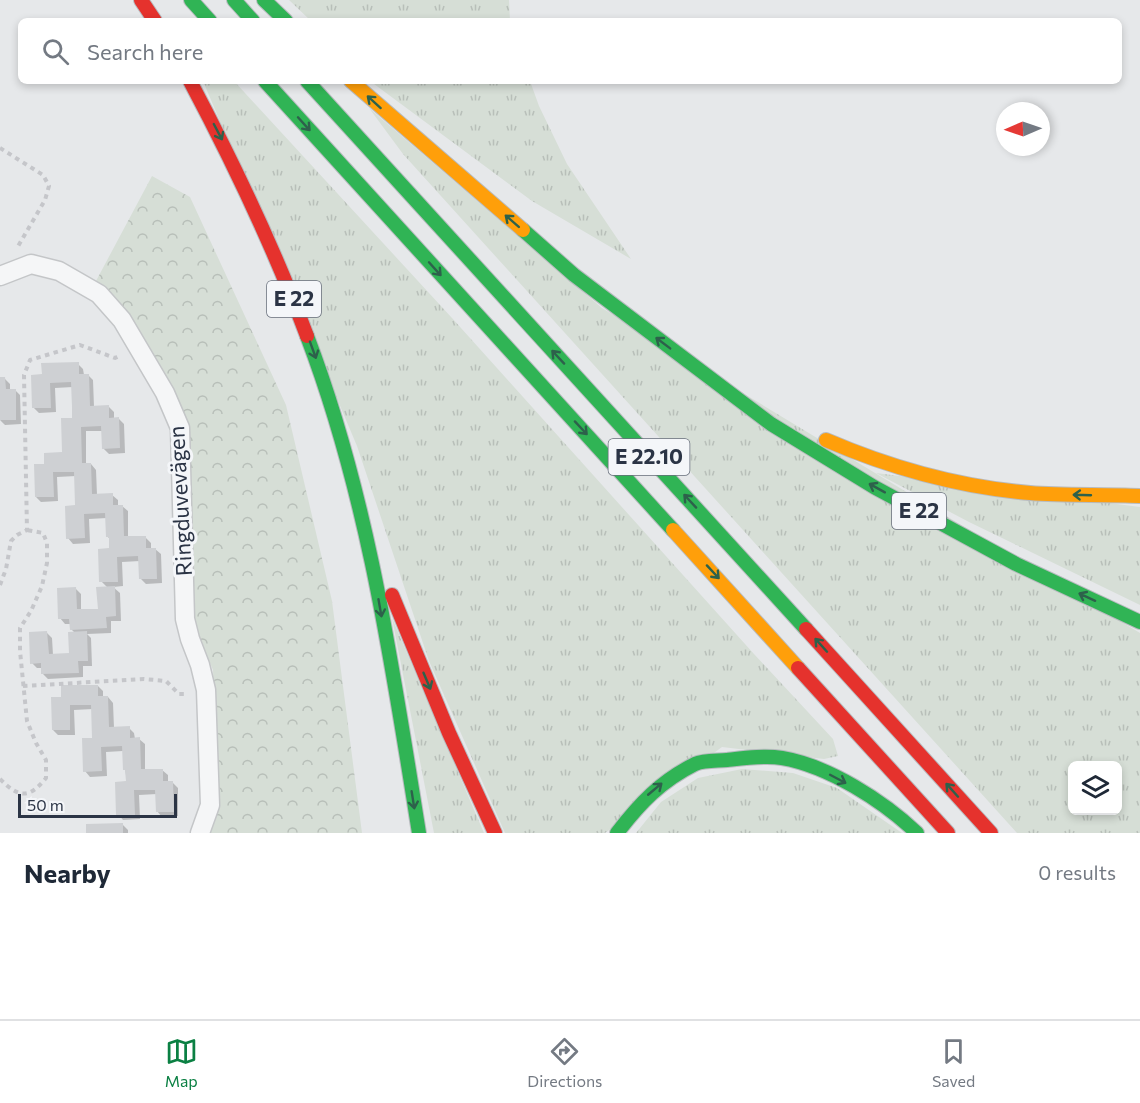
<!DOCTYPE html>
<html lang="en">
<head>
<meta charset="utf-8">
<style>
  body { margin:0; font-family:Commissioner,sans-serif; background:#f6f6f7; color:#1f2937 }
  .controls { position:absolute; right:18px; bottom:18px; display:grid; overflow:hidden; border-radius:9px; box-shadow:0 3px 9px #0003 }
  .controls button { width:54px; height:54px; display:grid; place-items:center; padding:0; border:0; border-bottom:2px solid #e0e1e3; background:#fff; color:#1f2937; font:30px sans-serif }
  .compass { position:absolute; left:996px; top:102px; width:54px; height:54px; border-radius:50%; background:#fff; box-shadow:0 3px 9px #0003; rotate:268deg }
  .scale { position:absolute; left:18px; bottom:15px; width:159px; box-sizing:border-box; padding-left:6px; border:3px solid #2b3445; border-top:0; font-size:16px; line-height:21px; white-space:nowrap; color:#2b3445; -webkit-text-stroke:4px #f4f6f9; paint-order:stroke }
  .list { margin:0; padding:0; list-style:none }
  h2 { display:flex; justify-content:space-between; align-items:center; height:78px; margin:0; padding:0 24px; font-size:26px }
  h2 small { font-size:20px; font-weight:400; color:#747a83 }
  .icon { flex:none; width:33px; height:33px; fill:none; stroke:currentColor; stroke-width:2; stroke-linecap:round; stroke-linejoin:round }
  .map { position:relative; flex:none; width:1140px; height:833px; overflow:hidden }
  .search { position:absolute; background:#fff; box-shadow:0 3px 9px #0003; left:18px; right:18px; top:18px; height:66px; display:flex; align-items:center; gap:15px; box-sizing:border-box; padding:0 21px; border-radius:9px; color:#747a83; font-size:22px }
  .sheet { height:186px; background:#fff }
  nav { display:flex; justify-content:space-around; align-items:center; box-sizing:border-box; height:84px; border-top:2px solid #e0e1e3; background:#fff; font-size:16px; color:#747a83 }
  nav a { display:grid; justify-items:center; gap:3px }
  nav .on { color:#0b8043 }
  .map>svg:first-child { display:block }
  .grass { fill:url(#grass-tufts); fill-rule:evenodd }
  .forest { fill:url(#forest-crowns) }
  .shadow { fill:#0003 }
  .building { fill:#ced0d3 }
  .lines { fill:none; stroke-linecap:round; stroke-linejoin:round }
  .street-casing { stroke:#c4c6c8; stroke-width:21 }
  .fast-casing { stroke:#b8bbbf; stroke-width:16 }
  .slow-casing { stroke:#b8bbbf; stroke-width:16 }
  .jam-casing { stroke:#b8bbbf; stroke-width:16 }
  .path { stroke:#c5c6ca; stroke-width:4; stroke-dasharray:4.5 4.5; stroke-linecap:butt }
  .street { stroke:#f5f6f7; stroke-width:18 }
  .fast { stroke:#30b455; stroke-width:14 }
  .slow { stroke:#ff9f0a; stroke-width:14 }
  .jam { stroke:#e5322d; stroke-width:14 }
  .oneway { stroke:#2d614b }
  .labels { text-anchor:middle; stroke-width:6; stroke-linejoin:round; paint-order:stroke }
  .shield { fill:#f4f6f9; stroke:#676e7b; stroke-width:1.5 }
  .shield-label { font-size:21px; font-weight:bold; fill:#2b3445 }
  .street-label { font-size:22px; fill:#2b3445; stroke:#f4f6f9 }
</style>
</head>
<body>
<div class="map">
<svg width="1140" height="833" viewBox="0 0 1140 833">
  <defs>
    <pattern id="grass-tufts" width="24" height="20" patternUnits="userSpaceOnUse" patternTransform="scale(1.5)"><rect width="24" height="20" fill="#d6ded6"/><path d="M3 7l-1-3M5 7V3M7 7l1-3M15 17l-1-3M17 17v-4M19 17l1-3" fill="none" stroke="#b8bfb9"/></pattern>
    <pattern id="forest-crowns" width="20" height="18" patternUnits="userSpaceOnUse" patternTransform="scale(1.5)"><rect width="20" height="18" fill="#d6ded6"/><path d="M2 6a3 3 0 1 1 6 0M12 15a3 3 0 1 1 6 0" fill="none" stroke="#b8bfb9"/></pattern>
  </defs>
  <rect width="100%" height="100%" fill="#e6e8ea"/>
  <!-- grass -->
  <path class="grass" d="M289,0h220l1,21h-199z
    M203,81h31l218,237 302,336 79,85 5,17 -14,3 -102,-12 -117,86h-100l-76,-172 -72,-215z
    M370,81h160l9,25 28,58 64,95 -99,-58z
    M369,108l233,200 538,325v200h-123l-614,-679zM1072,766h46v44h-46z
    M876,473l264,34v98l-171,-83z
    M392,618l92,215h-50z
    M742,769l51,4 44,15 65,45h-266l25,-31 37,-24z"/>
  <!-- forest -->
  <path class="forest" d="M152,176l38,21 96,208 46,196 30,232h-153l8,-35 -4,-128 -20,-48 -6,-195 -28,-62 -34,-55 -29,-29z"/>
  <!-- shadow -->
  <path class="shadow" d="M78,364l5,5 1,6h4l5,5 1,27h15l5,5v7h5l5,5 1,29 -16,1 -6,-6v-17h-17v33h5l5,6 1,25h15l6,5v6h4l6,5v27l17,-1 6,6v6h4l6,5 1,29 -16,1 -5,-5 -1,-18 -18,1 1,24 -10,1 7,6 1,28h-10v12l-24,1 4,4 1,28h-9v11l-35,2 -5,-5 -1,-6h-5l-5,-5 15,-30 5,5 1,17h18l4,-22 -4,-4v-5h-6l-5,-6 15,-30 6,6v17l18,-1 9,-22 -7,-7 9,-31v-11l-3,-3v-18l-18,1 1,24 -17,1 -5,-6 9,-31 -1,-31 -19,1 1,24 -17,1 -5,-5 10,-32 18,-12 9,-33v-33l-18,1 1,24 -17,1 -6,-6 10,-31z
    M0,379h5l5,5v6h5l5,5 1,29 -16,1 -5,-5z
    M98,686l5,5v7l5,-1 5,6 1,25h15l5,5 1,6h4l6,5v27l17,-1 6,5v7h4l6,6v28l-16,1 -5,-6v-17l-18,1 1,24 -17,1 -5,-6 9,-31 -4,-32 -17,1 1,24 -17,1 -5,-6 8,-31v-31l-19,1 1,25h-17l-5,-5 10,-32z
    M122,824l6,6v3h-41z"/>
  <!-- building -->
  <path class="building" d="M79,362v12h10l1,32 19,-1v13l10,-1 1,31 -18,1 -1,-23 -20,1 1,36h9l1,31 21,-1v12h10l1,31h22v12h10l1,31h-18l-1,-23 -21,1 1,25h-19l-1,-33 11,-1v-11h-3l-1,-24 -21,1 1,24 -19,1 -1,-33 10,-1 -1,-33h-21l1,25h-19l-1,-33h10v-11l18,-1 -1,-34h11v-11l-1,-25 -21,1 1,25h-19l-1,-33 11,-1 -1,-11z
    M0,377h5l1,12h10v31h-16z
    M115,586l1,30 -10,1 1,11 -37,2 -1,-11h-11l-1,-31 19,-1 1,22h21l-2,-22z
    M47,631l2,23 20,-1 -1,-21 19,-1 1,30h-10l1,12 -38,1v-11l-11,1 -1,-32z
    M61,685h37v11h10l1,31 21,-1v12l10,-1 1,32h22v12h10l1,31h-18l-1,-22h-21l1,25h-19l-1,-33 11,-1 -1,-11h-2l-1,-24 -21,1 1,24 -19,1 -1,-34h10l-1,-33h-21v25h-18l-1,-33h10z
    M123,823v10h-37v-9z"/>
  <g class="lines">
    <!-- street casing -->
    <g class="street-casing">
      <path id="street" d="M0,276l31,-12 28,7 40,23 23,26 43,73 15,35 5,191 5,20 10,26 6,25 4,115 -10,28"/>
    </g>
    <!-- fast casing -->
    <g class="fast-casing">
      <path id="fast" d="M191,0l19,21
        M234,0l19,21
        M264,0l22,21
        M265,81l408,449
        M307,81l499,548
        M523,230l51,45 197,149 103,63 142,77 124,58
        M307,336c61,160 85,329 112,497
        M617,833c23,-30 44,-52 78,-69 9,-4 22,-3 32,-4 17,-2 38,-5 55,-2 47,8 101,43 135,75"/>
    </g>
    <!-- slow casing -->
    <g class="slow-casing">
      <path id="slow" d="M351,81l172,149
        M826,440c65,28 133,47 204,53 36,3 73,1 110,3
        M673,530l125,138"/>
    </g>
    <!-- jam casing -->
    <g class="jam-casing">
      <path id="jam" d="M141,0l14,21
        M190,81c44,83 84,167 117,255
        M392,595l57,138 46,100
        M806,629l185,204
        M798,668l150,165"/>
    </g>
    <!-- path -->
    <path class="path" d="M0,148l43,27 6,11 -4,14 -28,48
      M0,585l6,-16 5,-28 6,-6 10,-5 -3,-155 6,-15 50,-15 35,13 6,-3
      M23,686l121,-7 22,2 13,13h8
      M0,779c19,19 29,20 46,-1v-18l-10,-17 -9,-22 -7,-70v-23l11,-17 11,-25 5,-23v-20l-4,-10 -16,-3"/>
    <!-- street -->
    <use href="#street" class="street"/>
    <!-- fast -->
    <use href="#fast" class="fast"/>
    <!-- slow -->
    <use href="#slow" class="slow"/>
    <!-- jam -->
    <use href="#jam" class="jam"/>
  </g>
  <!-- one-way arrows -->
  <defs><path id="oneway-shaft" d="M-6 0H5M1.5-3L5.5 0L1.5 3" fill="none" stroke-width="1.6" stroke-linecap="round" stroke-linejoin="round" transform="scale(1.5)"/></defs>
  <g class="oneway">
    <use href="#oneway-shaft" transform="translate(374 102) rotate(-138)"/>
    <use href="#oneway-shaft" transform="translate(304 124) rotate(48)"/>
    <use href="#oneway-shaft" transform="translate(218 132) rotate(62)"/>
    <use href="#oneway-shaft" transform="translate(512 221) rotate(-139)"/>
    <use href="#oneway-shaft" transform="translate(435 269) rotate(48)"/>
    <use href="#oneway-shaft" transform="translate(663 343) rotate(-143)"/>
    <use href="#oneway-shaft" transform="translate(313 350) rotate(70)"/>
    <use href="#oneway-shaft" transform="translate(558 357) rotate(-133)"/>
    <use href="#oneway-shaft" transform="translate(581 428) rotate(47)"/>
    <use href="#oneway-shaft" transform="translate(877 488) rotate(-151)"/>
    <use href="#oneway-shaft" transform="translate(1082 495) rotate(-178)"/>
    <use href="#oneway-shaft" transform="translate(690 501) rotate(-133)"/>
    <use href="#oneway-shaft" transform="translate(713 572) rotate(47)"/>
    <use href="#oneway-shaft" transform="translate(1087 597) rotate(-155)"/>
    <use href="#oneway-shaft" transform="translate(380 608) rotate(80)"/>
    <use href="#oneway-shaft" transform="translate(821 645) rotate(-132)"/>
    <use href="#oneway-shaft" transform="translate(427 681) rotate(67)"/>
    <use href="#oneway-shaft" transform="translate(838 779) rotate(28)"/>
    <use href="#oneway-shaft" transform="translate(655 789) rotate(-40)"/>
    <use href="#oneway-shaft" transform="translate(952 790) rotate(-132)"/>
    <use href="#oneway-shaft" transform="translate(413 800) rotate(81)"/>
  </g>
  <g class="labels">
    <!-- shield labels -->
    <g class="shield">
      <rect x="267" y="281" width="54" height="36" rx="4.5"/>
      <rect x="608.5" y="439" width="81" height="36" rx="4.5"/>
      <rect x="892" y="493" width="54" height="36" rx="4.5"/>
    </g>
    <g class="shield-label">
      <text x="294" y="306">E 22</text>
      <text x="649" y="464">E 22.10</text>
      <text x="919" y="518">E 22</text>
    </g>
    <!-- street labels -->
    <g class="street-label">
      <text transform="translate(180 501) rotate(-93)" y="8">Ringduvevägen</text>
    </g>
  </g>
</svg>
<div class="controls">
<button><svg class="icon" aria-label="layers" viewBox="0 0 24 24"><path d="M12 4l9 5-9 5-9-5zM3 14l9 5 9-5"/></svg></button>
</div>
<svg class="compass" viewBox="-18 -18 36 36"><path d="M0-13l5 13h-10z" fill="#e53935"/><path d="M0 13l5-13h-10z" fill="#747a83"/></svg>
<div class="scale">50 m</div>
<div class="search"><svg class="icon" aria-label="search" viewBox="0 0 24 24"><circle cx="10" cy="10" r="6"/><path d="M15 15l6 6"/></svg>Search here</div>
</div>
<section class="sheet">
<h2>Nearby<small>0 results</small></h2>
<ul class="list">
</ul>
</section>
<nav>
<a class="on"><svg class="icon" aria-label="map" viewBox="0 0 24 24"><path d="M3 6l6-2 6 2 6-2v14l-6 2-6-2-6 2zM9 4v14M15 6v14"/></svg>Map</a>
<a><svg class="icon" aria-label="directions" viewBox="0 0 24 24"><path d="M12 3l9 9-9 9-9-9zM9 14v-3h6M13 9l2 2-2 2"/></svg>Directions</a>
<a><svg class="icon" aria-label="saved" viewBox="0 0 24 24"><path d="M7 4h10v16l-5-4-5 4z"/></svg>Saved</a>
</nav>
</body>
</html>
